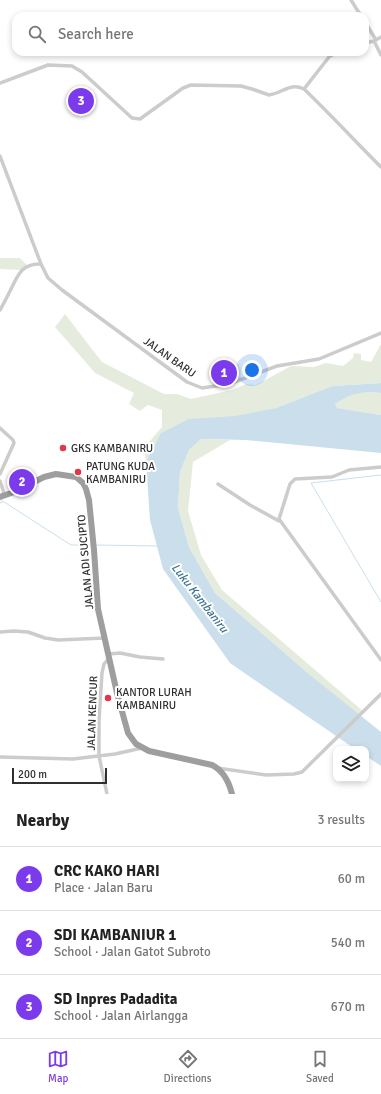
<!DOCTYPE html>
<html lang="en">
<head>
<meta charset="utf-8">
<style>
  body { margin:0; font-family:Signika,sans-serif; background:#f2f2f2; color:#222 }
  .controls { position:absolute; right:12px; bottom:12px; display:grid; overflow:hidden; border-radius:8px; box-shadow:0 2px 6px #0003 }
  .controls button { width:36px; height:36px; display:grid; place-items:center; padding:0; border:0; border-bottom:1px solid #e0e0e0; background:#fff; color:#222; font:20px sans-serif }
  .scale { position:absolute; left:12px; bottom:10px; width:95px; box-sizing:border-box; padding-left:4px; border:2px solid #2f2f2f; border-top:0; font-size:11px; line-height:14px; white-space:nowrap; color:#2f2f2f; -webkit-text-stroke:3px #fff; paint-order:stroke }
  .you { position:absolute; left:252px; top:370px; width:14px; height:14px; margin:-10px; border:3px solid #fff; border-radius:50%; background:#1a73e8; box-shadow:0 0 0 6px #1a73e833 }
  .badge { display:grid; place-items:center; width:26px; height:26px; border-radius:50%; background:#7c3aed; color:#fff; font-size:13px; font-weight:700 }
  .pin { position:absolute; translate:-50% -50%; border:2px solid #fff; box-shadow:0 1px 4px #0006 }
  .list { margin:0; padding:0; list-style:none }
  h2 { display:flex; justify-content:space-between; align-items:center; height:52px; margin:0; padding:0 16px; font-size:17px }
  h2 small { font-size:13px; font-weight:400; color:#767676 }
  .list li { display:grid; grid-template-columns:26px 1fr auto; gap:12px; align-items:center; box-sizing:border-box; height:64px; padding:0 16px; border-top:1px solid #e0e0e0 }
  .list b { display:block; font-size:15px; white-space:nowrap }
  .list p { margin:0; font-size:13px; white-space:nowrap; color:#767676 }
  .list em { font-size:13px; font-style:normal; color:#767676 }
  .icon { flex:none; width:22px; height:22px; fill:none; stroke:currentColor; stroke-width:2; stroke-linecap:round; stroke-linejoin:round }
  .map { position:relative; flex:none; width:381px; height:794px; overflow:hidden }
  .search { position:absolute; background:#fff; box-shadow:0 2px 6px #0003; left:12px; right:12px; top:12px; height:44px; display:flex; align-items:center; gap:10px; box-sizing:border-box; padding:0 14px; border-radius:12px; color:#767676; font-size:15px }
  .sheet { height:244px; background:#fff }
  nav { display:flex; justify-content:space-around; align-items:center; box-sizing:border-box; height:56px; border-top:1px solid #e0e0e0; background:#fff; font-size:11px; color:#767676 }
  nav a { display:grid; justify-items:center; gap:2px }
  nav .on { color:#7c3aed }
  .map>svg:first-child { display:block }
  .green { fill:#e6ecdd }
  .water { fill:#cadfeb }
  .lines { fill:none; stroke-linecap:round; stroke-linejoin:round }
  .stream { stroke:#cadfeb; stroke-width:1 }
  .minor { stroke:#ccc; stroke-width:3.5 }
  .trunk { stroke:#9e9e9e; stroke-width:6 }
  .poi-dot { fill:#e0374a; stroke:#fff; stroke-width:1.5 }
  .labels { text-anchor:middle; stroke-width:4; stroke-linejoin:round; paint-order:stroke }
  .street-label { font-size:11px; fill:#2f2f2f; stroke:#fff }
  .poi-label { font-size:11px; fill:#2f2f2f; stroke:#fff; text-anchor:start }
  .water-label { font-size:12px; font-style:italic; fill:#3f738f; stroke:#fff }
</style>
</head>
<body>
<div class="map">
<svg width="381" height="794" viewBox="0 0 381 794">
  <rect width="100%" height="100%" fill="#fff"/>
  <!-- green -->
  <path class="green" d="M0,258h20l7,7 -6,5 -21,-1z
    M65,314l37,48 62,32h13l14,5 41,-9 14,-6 10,1 35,-19 23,1 12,-4 17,3 10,-8 1,-5 7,1v6l10,2 10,-18v39l-49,3 -56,22 -115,26 -15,28 -2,-14 18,-21v-17l-14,-5 -8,6 -11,-7 5,-11 -39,-20 -40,-46z
    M360,392l21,1v22l-45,-7 -1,-4 13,-9z
    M201,439l29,1 -37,22 -5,49 13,44 21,35 142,122 -4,4 -51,-42 -94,-81 -26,-46 -11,-39 2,-36 9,-22z"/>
  <!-- water -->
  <path class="water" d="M381,383v10c-21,-1 -28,-1 -46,11l2,4 44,7v38l-135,-13 -45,-1 -12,11 -9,22 -2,36 11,39 26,46 94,81 72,58v34l-15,-10v-7h-11l-125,-86 -67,-94 -13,-49 -4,-58 15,-29 28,-14 46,-3 41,-8 56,-22z"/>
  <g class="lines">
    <!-- stream -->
    <path class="stream" d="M381,475l-70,8 70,119
      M1,500l70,45h19
      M0,503l3,-1
      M95,545l63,1"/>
    <!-- minor -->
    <path class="minor" d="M351,0l10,16
      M365,22l11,18
      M374,41l7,14
      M365,43l9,-2 7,-4
      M337,52l-8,5 -25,32c26,25 51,52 77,78
      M0,83l48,-18 24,1 10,6 50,46 8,1 43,-31 8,-3 50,1 11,3 17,6c14,-2 21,-13 35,-6
      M0,156l41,108 7,14 14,12 125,92 15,6 27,-4 48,-18 42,-7 62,-26
      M0,310c3,-5 6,-11 9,-17 8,-15 11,-30 32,-29
      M0,428l13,12 1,3 -14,31
      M381,467l-32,3 -17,7 -37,2 -5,5 -11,35 102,141
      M0,481l5,15
      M218,484l32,21 29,16
      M0,632l14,-1 14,1 17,6 13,2 47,-2
      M109,654l11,-1 20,4 23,2
      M0,757l73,2 42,-5 27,-6
      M217,768l49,7 28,-1 8,-2 79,-78
      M107,794l-8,-38v-36l3,-47 2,-9 5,-6"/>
    <!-- trunk -->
    <path class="trunk" d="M0,497l14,-5 30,-15 12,-3 20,3 7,6 3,6 3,11 5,50 4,59 19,84 11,40 8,11 13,7 63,14c12,6 17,17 20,29"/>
  </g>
  <!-- markers -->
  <g class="poi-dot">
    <circle cx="63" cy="448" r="4"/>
    <circle cx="78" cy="472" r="4"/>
    <circle cx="108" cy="698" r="4"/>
  </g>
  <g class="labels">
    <!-- street labels -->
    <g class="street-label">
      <text transform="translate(170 357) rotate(35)" y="4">JALAN BARU</text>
      <text transform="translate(85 562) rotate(-95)" y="4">JALAN ADI SUCIPTO</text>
      <text transform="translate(92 713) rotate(-88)" y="4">JALAN KENCUR</text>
    </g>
    <!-- poi labels -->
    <g class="poi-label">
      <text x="71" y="452">GKS KAMBANIRU</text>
      <text x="86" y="470">PATUNG KUDA<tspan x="86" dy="13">KAMBANIRU</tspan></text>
      <text x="116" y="696">KANTOR LURAH<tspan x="116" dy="13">KAMBANIRU</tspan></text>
    </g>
    <!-- water labels -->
    <g class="water-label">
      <text transform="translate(200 598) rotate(52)" y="4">Luku Kambaniru</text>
    </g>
  </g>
</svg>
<div class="controls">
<button><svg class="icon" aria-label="layers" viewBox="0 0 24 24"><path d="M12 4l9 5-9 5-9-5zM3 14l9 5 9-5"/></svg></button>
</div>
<div class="scale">200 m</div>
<div class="you"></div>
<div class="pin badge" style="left:224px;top:373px">1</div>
<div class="pin badge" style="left:22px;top:482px">2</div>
<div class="pin badge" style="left:81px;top:101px">3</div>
<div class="search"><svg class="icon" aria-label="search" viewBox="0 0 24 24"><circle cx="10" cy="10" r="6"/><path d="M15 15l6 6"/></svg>Search here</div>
</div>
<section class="sheet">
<h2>Nearby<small>3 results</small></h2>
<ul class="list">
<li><span class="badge">1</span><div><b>CRC KAKO HARI</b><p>Place · Jalan Baru</p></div><em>60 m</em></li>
<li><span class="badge">2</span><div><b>SDI KAMBANIUR 1</b><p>School · Jalan Gatot Subroto</p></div><em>540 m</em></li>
<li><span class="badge">3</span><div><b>SD Inpres Padadita</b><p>School · Jalan Airlangga</p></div><em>670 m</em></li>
</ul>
</section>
<nav>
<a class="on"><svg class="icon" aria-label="map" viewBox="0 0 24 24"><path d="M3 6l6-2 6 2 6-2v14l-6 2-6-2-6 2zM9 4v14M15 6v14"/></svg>Map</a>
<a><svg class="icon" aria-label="directions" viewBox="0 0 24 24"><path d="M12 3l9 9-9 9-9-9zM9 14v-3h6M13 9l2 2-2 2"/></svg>Directions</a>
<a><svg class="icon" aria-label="saved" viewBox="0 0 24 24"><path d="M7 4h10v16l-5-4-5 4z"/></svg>Saved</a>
</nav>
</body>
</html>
